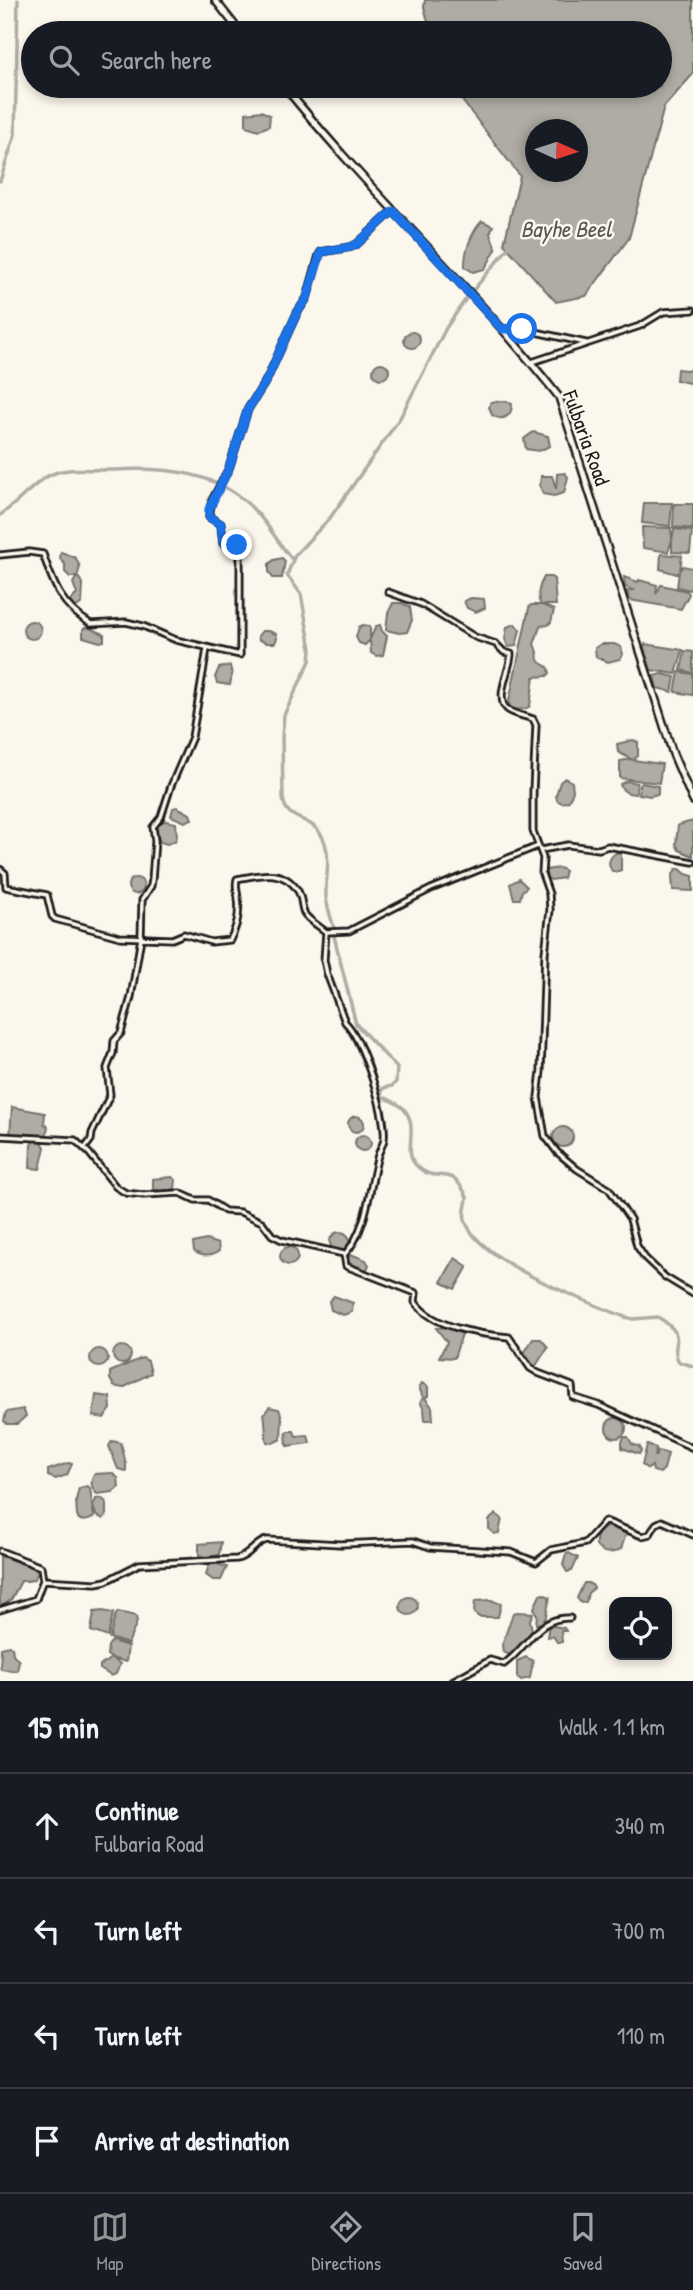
<!DOCTYPE html>
<html lang="en">
<head>
<meta charset="utf-8">
<style>
  body { margin:0; font-family:"Patrick Hand",sans-serif; background:#20242c; color:#f1f3f6 }
  .controls { position:absolute; right:21px; bottom:21px; display:grid; overflow:hidden; border-radius:14px; box-shadow:0 4px 10px #0003 }
  .controls button { width:63px; height:63px; display:grid; place-items:center; padding:0; border:0; border-bottom:2px solid #363941; background:#171b24; color:#f1f3f6; font:35px sans-serif }
  .compass { position:absolute; left:525px; top:119px; width:63px; height:63px; border-radius:50%; background:#171b24; box-shadow:0 4px 10px #0003; rotate:93deg }
  .stop { position:absolute; width:21px; height:21px; margin:-16px; border:5px solid #1a73e8; border-radius:50%; background:#fff }
  .stop.end { background:#1a73e8; border-color:#fff; box-shadow:0 2px 7px #0008 }
  .list { margin:0; padding:0; list-style:none }
  h2 { display:flex; justify-content:space-between; align-items:center; height:91px; margin:0; padding:0 28px; font-size:30px }
  h2 small { font-size:23px; font-weight:400; color:#9ea1a6 }
  .list li { display:grid; grid-template-columns:46px 1fr auto; gap:21px; align-items:center; box-sizing:border-box; height:105px; padding:0 28px; border-top:2px solid #363941 }
  .list b { display:block; font-size:26px; white-space:nowrap }
  .list p { margin:0; font-size:23px; white-space:nowrap; color:#9ea1a6 }
  .list em { font-size:23px; font-style:normal; color:#9ea1a6 }
  .icon { flex:none; width:38px; height:38px; fill:none; stroke:currentColor; stroke-width:2; stroke-linecap:round; stroke-linejoin:round }
  .map { position:relative; flex:none; width:693px; height:1681px; overflow:hidden }
  .search { position:absolute; background:#171b24; box-shadow:0 4px 10px #0003; left:21px; right:21px; top:21px; height:77px; display:flex; align-items:center; gap:18px; box-sizing:border-box; padding:0 24px; border-radius:38px; color:#9ea1a6; font-size:26px }
  .sheet { height:511px; background:#171b24 }
  nav { display:flex; justify-content:space-around; align-items:center; box-sizing:border-box; height:98px; border-top:2px solid #363941; background:#171b24; font-size:19px; color:#9ea1a6 }
  nav a { display:grid; justify-items:center; gap:4px }
  nav .on { color:#919294 }
  .map>svg:first-child { display:block }
  .water { fill:#afaca5; stroke:#74726e; stroke-width:2; fill-rule:evenodd }
  .lines { fill:none; stroke-linecap:round; stroke-linejoin:round }
  .canal { stroke:#afaca5; stroke-width:3.5 }
  .minor-casing { stroke:#1c1c1c; stroke-width:9 }
  .major-casing { stroke:#1c1c1c; stroke-width:10 }
  .minor { stroke:#fbf7ec; stroke-width:3.5 }
  .major { stroke:#fbf7ec; stroke-width:5 }
  .route { stroke:#1a73e8; stroke-width:9 }
  .labels { text-anchor:middle; stroke-width:5; stroke-linejoin:round; paint-order:stroke }
  .street-label { font-size:21px; fill:#1c1c1c; stroke:#fbf7ec }
  .water-label { font-size:23px; font-style:italic; fill:#575653; stroke:#fbf7ec }
</style>
</head>
<body>
<div class="map">
<svg width="693" height="1681" viewBox="0 0 693 1681">
  <rect width="100%" height="100%" fill="#fbf7ec"/>
  <filter id="ink" filterUnits="userSpaceOnUse"><feTurbulence type="fractalNoise" baseFrequency=".0143" numOctaves="2"/><feDisplacementMap in="SourceGraphic" scale="14" xChannelSelector="R" yChannelSelector="G"/><feConvolveMatrix kernelMatrix="1 2 1 2 8 2 1 2 1" color-interpolation-filters="sRGB"/></filter>
  <g filter="url(#ink)">
    <!-- water -->
    <path class="water" d="M425,0h268v74l-29,33 -35,131 -43,58 -30,6 -52,-58 16,-68 -69,-90h209v-53h-229l-7,-26zM536,130h42v42h-42z
      M261,111l9,4 -1,11 -10,4 -13,-4v-13z
      M482,221l11,5 -3,7 6,16 -11,20 -12,3 -8,-5c-1,-15 7,-36 17,-46z
      M404 340a8 8 0 1 1 16 0a8 8 0 1 1-16 0Z
      M373 371a8 8 0 1 1 16 0a8 8 0 1 1-16 0Z
      M677,369l16,2v13l-17,-4z
      M506,401l6,3c0,13 -10,18 -20,11l-3,-8 2,-5z
      M533,432l15,4 2,10 -11,5 -13,-2 -2,-10z
      M565,473l3,4 -4,16 -10,3 -11,-2 -3,-8 1,-10h11l4,13 1,-15z
      M644,503h28l-2,23 -28,-3z
      M674,504h19v25l-20,-2z
      M642,527l29,1 1,12 2,-11 18,2 -2,22 -18,-1v-12l-4,12 -25,-4z
      M61,552l15,6 4,9 -3,10h-7l-5,-5v-8l-5,-5z
      M661,554l21,2 -2,14 3,-4 10,2 -2,22 -14,-3 2,-15 -2,2 -17,-5z
      M282,558l3,3 -3,17h-9l-4,-6v-8l5,-4z
      M544,577h7l3,2 2,26h-14l12,5 -3,12 -3,3 -8,1 -6,19 4,7c-2,10 2,11 10,15l2,6 -3,3 -13,1 -4,29c-6,5 -13,4 -20,2l-1,-7 20,-93 2,-3h10c-5,-8 -2,-20 3,-28z
      M624,577l14,5 1,-2 18,5 -1,9 5,-9 26,6 2,3 -8,15 -51,-9 -3,-9 6,-1 -8,-3z
      M76,578h3l4,7 -1,18 -8,6 -6,-6 9,-9 -4,-11z
      M471,598l13,1 1,9 -9,4 -9,-4 -3,-7z
      M393,603h9l8,4 2,13 -5,12 -8,1 -13,-3 2,-17z
      M23 630a9 9 0 1 1 18 0a9 9 0 1 1-18 0Z
      M515,624l5,6 -4,16 -8,1 -3,-8 2,-12z
      M363,625l7,1v13l6,-13 4,-1 2,6 5,5 -4,19 -7,1 -5,-3 -1,-13 -5,5 -6,-2 -3,-6 3,-10z
      M87,627l17,7v7l-4,1 -17,-5v-8z
      M262,631h7l7,3 1,4 -2,5h-8l-8,-3 -1,-4z
      M601,644h13l7,3 2,7 -3,5 -12,3 -12,-5 -1,-9z
      M645,644l38,6 -7,24 -25,-4 -7,-22z
      M685,651l8,1v21l-12,-3z
      M230,666l2,8 -2,11 -13,-2 -2,-6 4,-9z
      M679,672l14,2v21l-18,-3z
      M662,674l13,3 -3,15 -15,-4 -3,-12z
      M633,740l5,2v14l-5,4 29,4 -3,19 -39,-5v-17l11,-2 -13,-7 -1,-8z
      M565,778l7,4 1,9 -4,10 -7,2 -5,-3 -1,-5 4,-13z
      M627,781l10,2 -1,11c-8,0 -14,-2 -16,-10z
      M642,783l16,3v8l-8,2 -11,-2 1,-9z
      M177,807l13,7 2,5 -7,3 -14,-6 2,-8z
      M166,821l10,2 1,13 -2,5 -8,3 -7,-2 -4,-9 1,-10z
      M693,821v35l-14,-6 -3,-6 2,-19z
      M616,853h5v17l-5,2 -4,-1c-5,-7 -3,-14 4,-18z
      M560,868l5,3 -2,7 -12,2 -6,-3v-7z
      M676,869h4l6,5 7,2v15l-20,-1 -1,-13z
      M128 886a8 8 0 1 1 16 0a8 8 0 1 1-16 0Z
      M519,879l8,8 -5,4 -2,8h-6l-4,-15z
      M12,1107l33,6 -1,11 4,2 -2,12 -36,-3z
      M348 1124a8 8 0 1 1 16 0a8 8 0 1 1-16 0Z
      M553 1137a10 10 0 1 1 20 0a10 10 0 1 1-20 0Z
      M355 1143a8 8 0 1 1 16 0a8 8 0 1 1-16 0Z
      M40,1139l5,8 -5,22 -10,-1 1,-23 3,-5z
      M172,1177l4,3 -1,9 -13,2 -9,-2v-10z
      M330 1242a10 10 0 1 1 20 0a10 10 0 1 1-20 0Z
      M206,1240l12,4 1,7c-8,6 -18,6 -25,0l-1,-8z
      M280 1256a9 9 0 1 1 18 0a9 9 0 1 1-18 0Z
      M353,1255l13,5 3,5 -2,4 -7,1 -13,-6 1,-7z
      M455,1258l12,8v2l-12,21 -14,-7z
      M334,1296l19,7 -1,9 -9,3 -12,-5 -2,-9z
      M448,1327l14,7 -8,24 -15,-1 8,-15 -11,-14z
      M533,1339h8l7,8 -13,20 -11,-14z
      M113 1355a9 9 0 1 1 18 0a9 9 0 1 1-18 0Z
      M90 1358a9 9 0 1 1 18 0a9 9 0 1 1-18 0Z
      M142,1358l6,3 3,12 -28,15 -9,-2 -4,-7v-7z
      M422,1383l6,4v9l-3,2 7,9 1,13h-8l-1,-11 -4,-7 3,-4 -4,-11z
      M96,1395l14,2 1,12 -7,9 -11,-2z
      M269,1407l10,2 3,9 -1,21 -8,4 -6,-1c-2,-6 -1,-20 -3,-28z
      M23,1409l3,7 -9,8h-10l-3,-3 2,-9z
      M606 1428a10 10 0 1 1 20 0a10 10 0 1 1-20 0Z
      M289,1431h5l2,5 12,-1 2,8 -23,3 -1,-14z
      M624,1437h4l4,7 8,3 1,5 -2,2 -17,-6v-6z
      M112,1441l9,2 5,21v7l-8,-2 -9,-23z
      M647,1445l9,3 -1,9 3,-6 10,3 -4,15 -4,4 -7,-2 -1,-5 -4,3 -6,-4z
      M68,1463l4,1 -5,11 -11,4 -8,-3v-6z
      M112,1473l6,5 1,9 -6,5 -16,2c-6,-5 -7,-14 -3,-20z
      M87,1486l3,2 4,29c-5,4 -14,6 -17,-1l-1,-16 3,-12z
      M101,1498l5,4v13l-3,4 -7,-4 -3,-9 3,-7z
      M496,1514l6,5 -3,14 -5,1 -5,-5v-9z
      M608,1526l7,1 11,7 -5,15c-9,5 -18,6 -25,-3 -1,-9 3,-16 12,-20z
      M221,1542l-2,13 -15,2 -5,-2v-11z
      M569,1553l9,5 -6,13 -5,1 -4,-7 3,-11z
      M0,1556l38,13c-1,12 -6,12 -17,12l-10,19 -11,7z
      M214,1563l13,4 -6,13h-8l-7,-5 3,-11z
      M588,1583l4,2 2,3 -6,5 -2,9 -5,1 -4,-5 7,-15z
      M543,1594l7,3 -5,23 -3,3 -6,1 1,-9 -3,-7 6,-13z
      M400 1606a9 9 0 1 1 18 0a9 9 0 1 1-18 0Z
      M491,1600l10,4 -3,13h-19l-5,-4 1,-12z
      M103,1611l10,2 -5,24 -17,-6 3,-19z
      M118,1612l18,4 1,6 -9,22 -18,-6 5,-22z
      M517,1612l16,1 -3,7 2,10 -13,21 -9,4 -7,-3 -1,-7 11,-32z
      M549,1625l15,3 2,3h-5l1,11h-5l-4,-6 -6,1z
      M112,1641l16,5 -2,16 -15,-4 9,6 -4,10 -5,2 -11,-7v-3l11,-8 -4,-3 1,-9z
      M9,1646l3,1 1,7 6,7 -2,10 -16,-2 -1,-2 1,-19z
      M526,1657l7,4 -3,17 -9,2 -4,-3v-16z"/>
    <g class="lines">
      <!-- canal -->
      <path class="canal" d="M0,181l15,-46 3,-135
        M0,515c16,-10 37,-35 50,-40 19,-9 43,-4 64,-5 52,-3 106,1 143,43 14,15 22,32 36,47
        M334,928c-3,-10 -7,-21 -8,-31 -1,-18 5,-36 -1,-54 -10,-30 -39,-18 -42,-45l-1,-61 2,-22 26,-54 1,-12 -10,-55 -14,-19 8,-20 35,-37 70,-100 46,-90 19,-28 45,-54
        M334,936l22,88 41,44 -1,14 -4,4 -9,2 -2,7c6,5 17,7 23,14 16,19 -2,42 12,56 21,22 34,-5 51,32 0,7 -4,15 -2,22 9,41 123,83 160,98l8,2 25,-2c33,21 10,25 21,45l14,4"/>
      <!-- minor casing -->
      <g class="minor-casing">
        <path id="minor" d="M502,329h20l64,14
          M532,362l108,-36 23,-14 30,-2
          M0,555l29,-3 14,2c11,32 18,52 48,70l35,-2 17,4 33,14 64,15v-109l-17,-3 -2,-19 -12,-7 3,-17 17,-32 19,-59 19,-30 30,-66 10,-15 12,-43 2,-3 30,-5 6,-3 36,-33
          M388,592l33,12 54,33 21,7 8,8 7,2c0,14 -17,44 -4,55 5,5 18,7 26,10l3,6 -3,67v39l10,27 -1,16 7,20 1,16 -5,43 -4,118 -3,26 7,39 12,16 20,17 32,20 21,30 7,27 8,12 20,19 28,17
          M541,850l27,-5 31,4 9,-3 85,16
          M0,869l5,4 1,14 41,8 5,21 3,3 65,18 52,2 12,-5 27,8 19,-2c7,-13 10,-28 8,-42 -1,-8 -3,-12 -1,-19 22,-4 46,-12 61,12 4,7 3,15 6,22 4,7 15,13 22,19l23,-1 82,-42 107,-43
          M326,932l-2,28 3,14 18,48c17,16 42,94 39,117 -1,7 -6,13 -7,20 -8,32 -10,72 -33,96
          M0,1136l75,4 14,13 27,34 10,6 17,2 37,-2 15,7h13l17,11 15,1 22,10 10,13 10,5 62,14 2,12 70,27 -1,9c18,26 64,32 94,35l21,31 8,5 34,13 1,11 25,8 95,43
          M85,1148l6,-8 1,-7 18,-38 -3,-27 6,-15 1,-12 7,-8 10,-36 10,-59 1,-38 9,-14 1,-6 3,-39 -2,-14 8,-10 10,-31 21,-49 15,-88
          M0,1551l41,16 2,13 -7,19 -36,11
          M43,1580l53,3 10,-2 33,-17 98,-5c13,-3 18,-17 30,-19l73,4 73,-3 17,6 81,5 25,10 15,-12 34,-7 20,-22 37,15 8,-2 6,-10 6,-3 31,14
          M452,1681l38,-21 14,4c24,-17 34,-48 66,-46"/>
      </g>
      <!-- major casing -->
      <g class="major-casing">
        <path id="major" d="M215,0l26,33
          M284,86c87,108 189,202 275,311l114,357 20,47"/>
      </g>
      <!-- minor -->
      <use href="#minor" class="minor"/>
      <!-- major -->
      <use href="#major" class="major"/>
    </g>
  </g>
  <g class="lines" filter="url(#ink)">
    <!-- route -->
    <path class="route" d="M237,545l-14,-2 -2,-19 -12,-7v-8l20,-41 19,-59 19,-30 30,-66 10,-15 14,-46 30,-5 6,-3 36,-33 109,118h20"/>
  </g>
  <g class="labels">
    <!-- street labels -->
    <g class="street-label">
      <text transform="translate(586 438) rotate(70)" y="7">Fulbaria Road</text>
    </g>
    <!-- water labels -->
    <g class="water-label">
      <text x="566" y="237">Bayhe Beel</text>
    </g>
  </g>
</svg>
<div class="controls">
<button><svg class="icon" aria-label="locate" viewBox="0 0 24 24"><circle cx="12" cy="12" r="6"/><path d="M12 2v4M12 18v4M2 12h4M18 12h4"/></svg></button>
</div>
<svg class="compass" viewBox="-18 -18 36 36"><path d="M0-13l5 13h-10z" fill="#e53935"/><path d="M0 13l5-13h-10z" fill="#9ea1a6"/></svg>
<div class="stop" style="left:522px;top:329px"></div>
<div class="stop end" style="left:237px;top:545px"></div>
<div class="search"><svg class="icon" aria-label="search" viewBox="0 0 24 24"><circle cx="10" cy="10" r="6"/><path d="M15 15l6 6"/></svg>Search here</div>
</div>
<section class="sheet">
<h2>15 min<small>Walk · 1.1 km</small></h2>
<ul class="list">
<li><svg class="icon" aria-label="ahead" viewBox="0 0 24 24"><path d="M12 20V5M6 11l6-6 6 6"/></svg><div><b>Continue</b><p>Fulbaria Road</p></div><em>340 m</em></li>
<li><svg class="icon" aria-label="left" viewBox="0 0 24 24"><path d="M17 20v-9H6M10 6l-5 5 5 5"/></svg><div><b>Turn left</b></div><em>700 m</em></li>
<li><svg class="icon" aria-label="left" viewBox="0 0 24 24"><path d="M17 20v-9H6M10 6l-5 5 5 5"/></svg><div><b>Turn left</b></div><em>110 m</em></li>
<li><svg class="icon" aria-label="arrive" viewBox="0 0 24 24"><path d="M6 21V4h12l-3 4 3 4H6"/></svg><div><b>Arrive at destination</b></div></li>
</ul>
</section>
<nav>
<a class="on"><svg class="icon" aria-label="map" viewBox="0 0 24 24"><path d="M3 6l6-2 6 2 6-2v14l-6 2-6-2-6 2zM9 4v14M15 6v14"/></svg>Map</a>
<a><svg class="icon" aria-label="directions" viewBox="0 0 24 24"><path d="M12 3l9 9-9 9-9-9zM9 14v-3h6M13 9l2 2-2 2"/></svg>Directions</a>
<a><svg class="icon" aria-label="saved" viewBox="0 0 24 24"><path d="M7 4h10v16l-5-4-5 4z"/></svg>Saved</a>
</nav>
</body>
</html>
